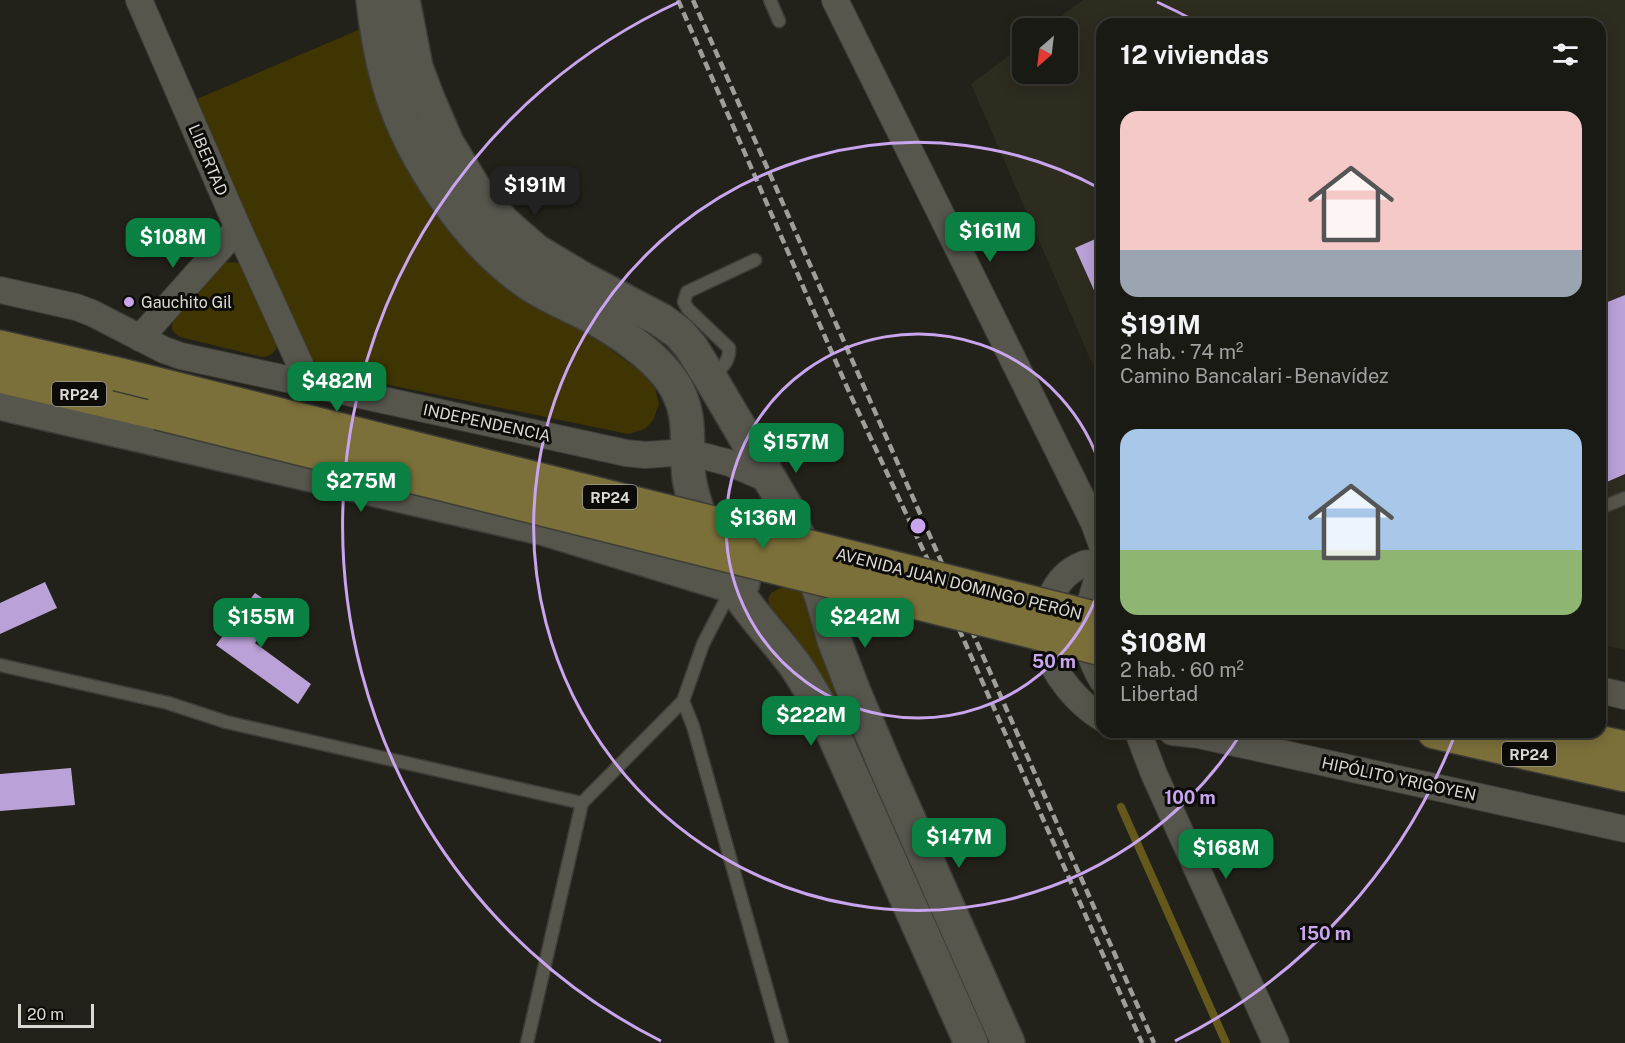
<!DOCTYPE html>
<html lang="es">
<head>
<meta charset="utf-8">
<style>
	:root { --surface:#1a1a14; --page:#23231d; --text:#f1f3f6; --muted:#9fa1a0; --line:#383834; --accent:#0b8043 }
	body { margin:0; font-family:"Public Sans",sans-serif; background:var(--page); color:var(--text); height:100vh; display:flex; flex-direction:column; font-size:22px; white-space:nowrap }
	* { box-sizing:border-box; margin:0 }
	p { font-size:20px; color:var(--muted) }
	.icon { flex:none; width:33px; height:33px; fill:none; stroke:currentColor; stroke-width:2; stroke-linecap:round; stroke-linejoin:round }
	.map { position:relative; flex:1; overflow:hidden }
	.side { position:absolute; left:1096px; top:18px; width:510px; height:720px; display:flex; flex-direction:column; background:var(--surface); border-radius:18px; box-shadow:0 3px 15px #0003,0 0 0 2px var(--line) }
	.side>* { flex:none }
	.needle { width:39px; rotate:208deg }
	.buttons { position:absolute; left:1012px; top:18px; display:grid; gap:12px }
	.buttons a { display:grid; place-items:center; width:66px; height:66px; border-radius:12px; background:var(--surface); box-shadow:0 3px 15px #0003,0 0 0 2px var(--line); font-size:30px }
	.scale { position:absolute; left:18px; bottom:15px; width:76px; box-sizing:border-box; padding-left:6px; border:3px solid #dad9d4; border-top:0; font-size:16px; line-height:21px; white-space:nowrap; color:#dad9d4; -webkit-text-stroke:4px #0c0b08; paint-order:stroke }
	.price { position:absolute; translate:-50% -51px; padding:0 14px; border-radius:12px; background:var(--accent); color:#fff; font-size:20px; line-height:39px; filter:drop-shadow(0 2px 3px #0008) }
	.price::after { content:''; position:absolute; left:50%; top:36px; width:18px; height:14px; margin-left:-9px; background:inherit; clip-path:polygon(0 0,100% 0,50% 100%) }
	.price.on { background:#222; color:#fff }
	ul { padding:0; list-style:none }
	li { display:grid; align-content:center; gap:12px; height:318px; padding:0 24px }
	li span { display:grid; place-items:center; height:186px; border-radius:18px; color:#555 }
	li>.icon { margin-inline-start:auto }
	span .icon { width:108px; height:108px; fill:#fffc; stroke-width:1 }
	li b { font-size:26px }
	h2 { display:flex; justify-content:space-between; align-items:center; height:72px; padding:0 24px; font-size:26px }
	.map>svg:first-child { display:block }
	.built { fill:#2e2c1f }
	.green { fill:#3f3502 }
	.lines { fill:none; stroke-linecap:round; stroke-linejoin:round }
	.stream { stroke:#65581b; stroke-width:8 }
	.building { fill:#baa1d7 }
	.lane-casing { stroke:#3d3c37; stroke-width:15 }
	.street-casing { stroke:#3d3c37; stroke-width:28 }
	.secondary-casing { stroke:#3d3c37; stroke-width:36 }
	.primary-casing { stroke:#3d3c37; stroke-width:36 }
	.lane { stroke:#57564d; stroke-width:12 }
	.street { stroke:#57564d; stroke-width:26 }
	.secondary { stroke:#57564d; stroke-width:33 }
	.primary { stroke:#7c703a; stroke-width:33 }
	.rail { stroke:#9f9e98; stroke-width:4.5; stroke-dasharray:9 4.5; stroke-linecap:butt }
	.primary-bridge-casing { stroke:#3d3c37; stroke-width:36; stroke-linecap:butt }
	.primary-bridge { stroke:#7c703a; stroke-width:33 }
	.ring { fill:none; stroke:#c8a5ee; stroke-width:3 }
	.poi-dot { fill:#c8a5ee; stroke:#0c0b08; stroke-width:2 }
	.labels { text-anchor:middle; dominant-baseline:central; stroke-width:6; stroke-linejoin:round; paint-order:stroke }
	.shield { fill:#0c0b08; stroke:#9c9b97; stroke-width:1.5 }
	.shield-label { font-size:15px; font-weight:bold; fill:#dad9d4 }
	.street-label { font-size:16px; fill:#dad9d4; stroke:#0c0b08 }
	.poi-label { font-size:16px; fill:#dad9d4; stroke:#0c0b08; text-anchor:start }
	.centre { fill:#c8a5ee; stroke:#0c0b08; stroke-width:3 }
	.ring-label { font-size:18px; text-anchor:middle; font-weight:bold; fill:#c8a5ee; stroke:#0c0b08; stroke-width:6; stroke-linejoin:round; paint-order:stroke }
</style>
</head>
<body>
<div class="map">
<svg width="1625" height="1043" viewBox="0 0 1625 1043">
	<rect width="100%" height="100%" fill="#23221a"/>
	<polygon class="built" points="1083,0 1625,0 1625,650 1600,644 1600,24 1102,24 1102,386 971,84 1023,45 1023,74 1068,74 1068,28 1045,28"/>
	<g class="green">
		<path d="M363,28L550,313L603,344L642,373L655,388L659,404L653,420L645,429L628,434L336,374C321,367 312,361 303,347L197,99Z"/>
		<path d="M229,262L239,263L246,270L278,345C274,353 271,356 262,357L180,337C176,334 172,332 172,327C171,312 210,276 221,264Z"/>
		<path d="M796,580H801L996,1043H988C954,968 920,893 887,817C855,743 827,665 770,607L768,599L771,593Z"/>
	</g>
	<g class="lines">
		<polyline class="stream" points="1121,807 1226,1043"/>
	</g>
	<g class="building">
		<polygon points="1102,236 1102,308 1075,248"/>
		<polygon points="1625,295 1625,474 1600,485 1600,305"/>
		<polygon points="45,582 57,608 0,634 0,603"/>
		<polygon points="255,593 278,609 255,643 311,684 298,704 216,645"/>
		<polygon points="71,768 75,805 0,811 0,774"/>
	</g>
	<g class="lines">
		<g class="lane-casing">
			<g id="lane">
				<polyline points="770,0 779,21"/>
				<path d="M712,378C721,368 730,362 729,348L688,309L684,302L687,292L755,260"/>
				<polyline points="1600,508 1625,498"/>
				<polyline points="731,590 703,644 683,701 693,726 782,1043"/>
				<polyline points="0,665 168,703 226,722 582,803"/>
				<polyline points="527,1043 582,803 683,701"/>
			</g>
		</g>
		<g class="street-casing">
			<g id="street">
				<polyline points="139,0 238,228 309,384"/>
				<polyline points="835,0 1094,523 1102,545"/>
				<polyline points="0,290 76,307 92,313 164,350 181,356 626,453 645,455 688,452 730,463 770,480"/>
				<polyline points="140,338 238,228"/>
				<path d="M1102,563C1097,564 1089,562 1084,564C1052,576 1039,615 1046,646C1052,674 1079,704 1102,718"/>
				<path d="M1102,565C1088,607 1077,639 1102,680"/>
				<polyline points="1600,690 1625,696"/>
				<polyline points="1138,732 1154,774 1276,1043"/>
				<polyline points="1172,732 1199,735 1625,829"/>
			</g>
		</g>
		<g class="secondary-casing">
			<g id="secondary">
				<path d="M373,0C376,28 381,57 389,85C410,157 468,243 531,285C554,300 580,309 603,323C628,338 655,357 672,381C694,414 685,442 689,478C692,497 699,516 706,534C714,552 722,570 733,586C751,614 775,638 795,665C806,681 815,698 825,715L971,1043"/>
				<polyline points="403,0 416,67 428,99 447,143 473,186 504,223 536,251 583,279 661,320 679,333 691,347 711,379 785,505 806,555 822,598 834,640 854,692 887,770 1008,1043"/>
				<polyline points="0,403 545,529 732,586 743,583"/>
			</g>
		</g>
		<g class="primary-casing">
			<g id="primary">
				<polyline points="0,347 117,374"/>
				<polyline points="0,376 158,413"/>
				<polyline points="1434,732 1625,775"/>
				<polyline points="1553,732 1625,748"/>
			</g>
		</g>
		<use href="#lane" class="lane"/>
		<use href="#street" class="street"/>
		<use href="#secondary" class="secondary"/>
		<use href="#primary" class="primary"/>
		<g class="rail">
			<polyline points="678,0 850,394 940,586 1142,1043"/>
			<polyline points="693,0 1154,1043"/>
		</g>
		<g class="primary-bridge-casing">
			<g id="primary-bridge">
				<polyline points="117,374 1102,620"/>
				<polyline points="158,413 1102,649"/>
			</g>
		</g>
		<use href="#primary-bridge" class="primary-bridge"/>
	</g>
	<g class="ring">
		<path d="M1102 581A192 192 0 1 1 1102 471"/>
		<path d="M1242 732A384 384 0 1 1 1101 189"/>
		<path d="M1456 732A576 576 0 0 1 1175 1041M661 1041A576 576 0 0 1 679 2M1157 2A576 576 0 0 1 1197 22"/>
	</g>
	<circle class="poi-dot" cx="129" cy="302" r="6"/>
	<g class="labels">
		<g class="shield">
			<rect x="52" y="382" width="54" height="24" rx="4.5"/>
			<rect x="583" y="485" width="54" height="24" rx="4.5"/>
			<rect x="1502" y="742" width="54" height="24" rx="4.5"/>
		</g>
		<g class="shield-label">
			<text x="79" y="394">RP24</text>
			<text x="610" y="497">RP24</text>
			<text x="1529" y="754">RP24</text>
		</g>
		<g class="street-label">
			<text transform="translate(208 160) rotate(67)">LIBERTAD</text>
			<text transform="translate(487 423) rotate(12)">INDEPENDENCIA</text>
			<text transform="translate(959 584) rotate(14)">AVENIDA JUAN DOMINGO PERÓN</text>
			<text transform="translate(1399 779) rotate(12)">HIPÓLITO YRIGOYEN</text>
		</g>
		<g class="poi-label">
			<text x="141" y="302">Gauchito Gil</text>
		</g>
	</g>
	<circle cx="918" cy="526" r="9" class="centre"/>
	<g class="ring-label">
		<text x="1054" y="668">50 m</text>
		<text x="1190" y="804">100 m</text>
		<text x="1325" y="940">150 m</text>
	</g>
</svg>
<div class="buttons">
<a><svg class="needle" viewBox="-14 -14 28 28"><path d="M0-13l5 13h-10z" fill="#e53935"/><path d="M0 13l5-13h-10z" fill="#9fa1a0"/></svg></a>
</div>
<div class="scale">20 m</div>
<b class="price on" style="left:535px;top:217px">$191M</b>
<b class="price" style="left:990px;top:263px">$161M</b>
<b class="price" style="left:173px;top:269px">$108M</b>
<b class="price" style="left:337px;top:413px">$482M</b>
<b class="price" style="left:796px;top:474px">$157M</b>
<b class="price" style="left:361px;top:513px">$275M</b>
<b class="price" style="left:763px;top:550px">$136M</b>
<b class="price" style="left:261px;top:649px">$155M</b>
<b class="price" style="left:865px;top:649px">$242M</b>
<b class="price" style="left:811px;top:747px">$222M</b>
<b class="price" style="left:959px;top:869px">$147M</b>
<b class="price" style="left:1226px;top:880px">$168M</b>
<section class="side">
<h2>12 viviendas<svg class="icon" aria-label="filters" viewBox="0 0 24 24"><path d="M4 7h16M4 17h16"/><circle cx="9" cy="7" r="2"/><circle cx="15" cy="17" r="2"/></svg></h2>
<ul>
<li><span style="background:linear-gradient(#f6c9c9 75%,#9aa5b1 0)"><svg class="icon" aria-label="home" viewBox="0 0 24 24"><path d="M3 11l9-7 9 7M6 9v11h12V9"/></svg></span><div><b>$191M</b><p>2 hab. · 74 m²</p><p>Camino Bancalari - Benavídez</p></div></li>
<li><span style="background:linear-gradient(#a9c7e8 65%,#8fb573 0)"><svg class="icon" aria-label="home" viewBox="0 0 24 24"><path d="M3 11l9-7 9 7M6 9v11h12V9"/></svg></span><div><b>$108M</b><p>2 hab. · 60 m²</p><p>Libertad</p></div></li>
</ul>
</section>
</div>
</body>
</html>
